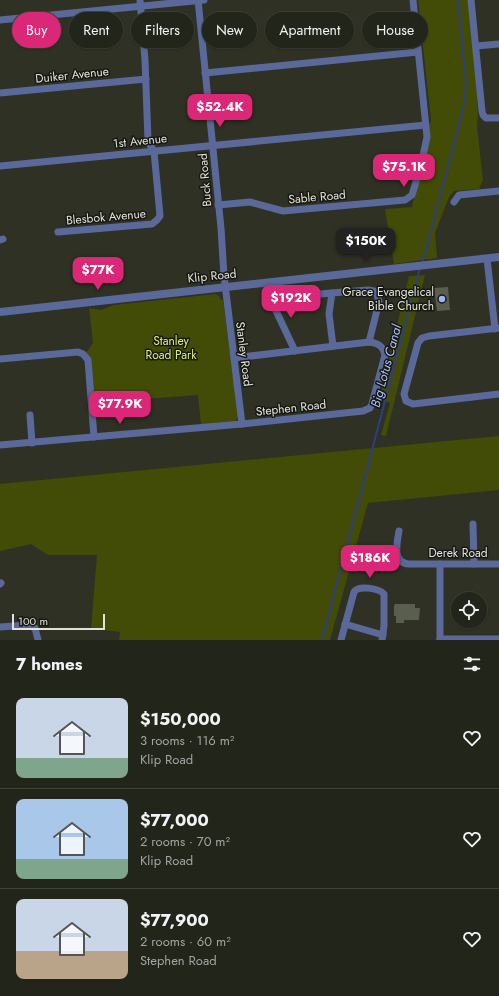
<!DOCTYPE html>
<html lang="en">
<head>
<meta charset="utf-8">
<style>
	:root { --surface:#22251a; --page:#2e3127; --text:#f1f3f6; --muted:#a2a5a2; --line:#3f4239; --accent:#db2777 }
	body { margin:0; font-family:Jost,sans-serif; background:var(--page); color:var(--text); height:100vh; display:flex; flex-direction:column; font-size:15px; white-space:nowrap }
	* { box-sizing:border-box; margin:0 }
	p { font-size:13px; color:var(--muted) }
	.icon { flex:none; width:22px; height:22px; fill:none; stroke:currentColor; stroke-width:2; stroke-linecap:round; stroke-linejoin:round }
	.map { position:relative; height:640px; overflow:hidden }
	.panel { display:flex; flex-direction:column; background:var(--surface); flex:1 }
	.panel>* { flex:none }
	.hud { position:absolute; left:12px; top:12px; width:475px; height:36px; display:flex; gap:8px }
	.tools { position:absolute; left:451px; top:592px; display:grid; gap:8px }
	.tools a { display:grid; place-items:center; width:36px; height:36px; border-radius:50%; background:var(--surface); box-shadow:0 1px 3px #0004,0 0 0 1px var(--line); font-size:20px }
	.scale { position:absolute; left:12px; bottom:10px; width:93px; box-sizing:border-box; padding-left:4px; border:2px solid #e1e3db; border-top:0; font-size:11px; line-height:14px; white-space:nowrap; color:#e1e3db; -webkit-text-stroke:3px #171812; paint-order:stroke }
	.price { position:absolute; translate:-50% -34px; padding:0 9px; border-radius:8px; background:var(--accent); color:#fff; font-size:13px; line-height:26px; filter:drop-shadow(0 1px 2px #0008) }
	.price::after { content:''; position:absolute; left:50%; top:24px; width:12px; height:9px; margin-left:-6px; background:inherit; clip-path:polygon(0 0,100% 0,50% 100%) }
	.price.selected { background:#222; color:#fff }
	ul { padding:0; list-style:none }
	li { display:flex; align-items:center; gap:12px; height:100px; padding:0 16px }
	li+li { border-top:1px solid var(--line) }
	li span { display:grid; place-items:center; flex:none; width:112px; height:80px; border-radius:8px; color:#555 }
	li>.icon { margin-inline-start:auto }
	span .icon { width:48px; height:48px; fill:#fffc; stroke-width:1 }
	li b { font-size:17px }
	h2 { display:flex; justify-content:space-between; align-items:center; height:48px; padding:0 16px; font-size:17px }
	.pill { padding:0 14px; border-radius:18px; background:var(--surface); box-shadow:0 1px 3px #0004,0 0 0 1px var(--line); font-size:14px; line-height:36px }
	.pill.selected { background:var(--accent); color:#fff }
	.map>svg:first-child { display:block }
	.green { fill:#424c06 }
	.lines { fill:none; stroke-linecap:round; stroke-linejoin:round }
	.stream { stroke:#2e3e82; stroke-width:2 }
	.building { fill:#5a5e4f }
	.minor { stroke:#5a6999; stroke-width:7 }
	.tertiary { stroke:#5a6999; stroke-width:8 }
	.poi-dot { fill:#9db4fd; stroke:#171812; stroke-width:1.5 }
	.labels { text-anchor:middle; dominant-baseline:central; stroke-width:3; stroke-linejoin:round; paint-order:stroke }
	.street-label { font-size:12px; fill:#e1e3db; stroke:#171812 }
	.poi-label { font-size:12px; fill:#e1e3db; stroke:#171812; text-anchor:end }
	.park-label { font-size:12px; fill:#dbf07a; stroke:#171812 }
	.water-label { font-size:13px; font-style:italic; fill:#aec2fe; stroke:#171812 }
</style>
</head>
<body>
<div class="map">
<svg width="499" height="640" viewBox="0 0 499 640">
	<rect width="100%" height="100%" fill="#2e3123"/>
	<g class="green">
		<polygon points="418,0 472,0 478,113 477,127 483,180 479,189 454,191 449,197 435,233 437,258 394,264 385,209 412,207 431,120"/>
		<polygon points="425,275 386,436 381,435 390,403 379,399 409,276"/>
		<path d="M215,294L219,296L221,300H223L238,414C238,418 237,420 233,422L201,425L198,395L93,403L86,353L93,343L89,308L101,310L114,305Z"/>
		<polygon points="499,436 499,490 368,503 330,640 119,640 120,632 91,628 97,555 48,555 31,544 0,551 0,484"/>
	</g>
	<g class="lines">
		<g class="stream">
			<polyline points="422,264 464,105 466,84 458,0"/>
			<polyline points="322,640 420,268"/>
		</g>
	</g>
	<g class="building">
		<polygon points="448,287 450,310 437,311 434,288"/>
		<polygon points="395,604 415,604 415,608 420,608 419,620 404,620 404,623 396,623 396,616 394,616 394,606"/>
	</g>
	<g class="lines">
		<g class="minor">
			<polyline points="198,0 221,228 224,276 242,424"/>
			<polyline points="471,0 482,111 483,115 486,118 499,118"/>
			<polyline points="0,20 204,0"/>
			<polyline points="476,46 499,44"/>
			<polyline points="205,73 418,52"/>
			<polyline points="0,93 146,79"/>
			<polyline points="0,166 426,125"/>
			<polyline points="454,202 459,195 499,191"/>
			<polyline points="218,205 250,202 283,211 405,200 412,195 421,165 427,137 413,0"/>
			<polyline points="58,232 152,224 157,220 160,216 154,151 150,145 148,140 145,60 140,0"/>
			<polyline points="0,240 3,239"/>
			<polyline points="487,259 495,329"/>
			<polyline points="269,296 295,351"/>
			<polyline points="299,296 332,293"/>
			<polyline points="499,328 429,336 422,338 418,343 404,394 406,401 413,404 499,394"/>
			<polyline points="333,346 329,314 332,293 368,290 374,291 377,294 379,302 369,342"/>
			<polyline points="0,359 78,352 83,354 88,360 94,437"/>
			<polyline points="30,415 32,443"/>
			<path d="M0,445L242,424L363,411L370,408L372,404L385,355C383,346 378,343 369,342L234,358"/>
			<polyline points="473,524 474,564"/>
			<path d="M399,531C397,543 392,563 409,564H499"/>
			<polyline points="0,584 1,583"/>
			<polyline points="345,624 383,635"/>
			<polyline points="0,627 29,625 35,628 38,640"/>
			<polyline points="440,639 499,639"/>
			<path d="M341,640L354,592C358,585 379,588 384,594V626L382,640"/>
			<polyline points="440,640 440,564"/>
		</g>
		<polyline class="tertiary" points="0,312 499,257"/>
	</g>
	<circle class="poi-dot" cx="442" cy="299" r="4"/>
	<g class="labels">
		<g class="street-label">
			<text transform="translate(72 75) rotate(-6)">Duiker Avenue</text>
			<text transform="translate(140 141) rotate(-6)">1st Avenue</text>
			<text transform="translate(205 180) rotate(-95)">Buck Road</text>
			<text transform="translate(317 197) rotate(-5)">Sable Road</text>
			<text transform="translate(106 217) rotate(-5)">Blesbok Avenue</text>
			<text transform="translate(212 276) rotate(-6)">Klip Road</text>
			<text transform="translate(244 354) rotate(83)">Stanley Road</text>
			<text transform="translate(291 408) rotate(-6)">Stephen Road</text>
			<text x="458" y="553">Derek Road</text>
		</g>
		<g class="poi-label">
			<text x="434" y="292">Grace Evangelical<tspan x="434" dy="14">Bible Church</tspan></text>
		</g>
		<g class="park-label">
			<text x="171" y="341">Stanley<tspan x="171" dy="14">Road Park</tspan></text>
		</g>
		<g class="water-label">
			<text transform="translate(386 366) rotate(-75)">Big Lotus Canal</text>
		</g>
	</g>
</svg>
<div class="tools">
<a><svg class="icon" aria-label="locate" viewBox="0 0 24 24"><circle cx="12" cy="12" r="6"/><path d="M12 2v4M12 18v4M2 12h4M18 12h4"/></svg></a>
</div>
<div class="scale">100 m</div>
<b class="price" style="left:220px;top:128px">$52.4K</b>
<b class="price" style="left:404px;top:188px">$75.1K</b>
<b class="price selected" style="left:366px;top:262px">$150K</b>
<b class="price" style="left:98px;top:291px">$77K</b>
<b class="price" style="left:291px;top:319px">$192K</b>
<b class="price" style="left:120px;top:425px">$77.9K</b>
<b class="price" style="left:370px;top:579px">$186K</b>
<div class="hud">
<a class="pill selected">Buy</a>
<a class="pill">Rent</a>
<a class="pill">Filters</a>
<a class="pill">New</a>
<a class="pill">Apartment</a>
<a class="pill">House</a>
</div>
</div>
<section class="panel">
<h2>7 homes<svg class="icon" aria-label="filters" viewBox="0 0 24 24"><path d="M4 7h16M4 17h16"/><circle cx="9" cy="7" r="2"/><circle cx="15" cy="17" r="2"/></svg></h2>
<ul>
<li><span style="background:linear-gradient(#c9d6e8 75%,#7fa58c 0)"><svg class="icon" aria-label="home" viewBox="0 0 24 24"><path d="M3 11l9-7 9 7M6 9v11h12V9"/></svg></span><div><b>$150,000</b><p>3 rooms · 116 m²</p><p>Klip Road</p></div><svg class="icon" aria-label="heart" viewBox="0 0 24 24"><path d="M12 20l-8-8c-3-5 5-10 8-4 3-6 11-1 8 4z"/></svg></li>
<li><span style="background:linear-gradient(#a9c7e8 75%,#7fa58c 0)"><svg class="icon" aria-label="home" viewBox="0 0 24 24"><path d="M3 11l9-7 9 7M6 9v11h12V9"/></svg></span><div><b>$77,000</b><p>2 rooms · 70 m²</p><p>Klip Road</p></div><svg class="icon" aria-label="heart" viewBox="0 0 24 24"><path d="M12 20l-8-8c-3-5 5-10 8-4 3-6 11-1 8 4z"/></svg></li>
<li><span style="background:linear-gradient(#c9d6e8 65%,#b9a48a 0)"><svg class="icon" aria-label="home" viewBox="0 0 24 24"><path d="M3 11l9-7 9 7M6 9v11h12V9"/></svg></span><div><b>$77,900</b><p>2 rooms · 60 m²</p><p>Stephen Road</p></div><svg class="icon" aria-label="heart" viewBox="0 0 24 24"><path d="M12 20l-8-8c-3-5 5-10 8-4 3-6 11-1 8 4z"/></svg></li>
</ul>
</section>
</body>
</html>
